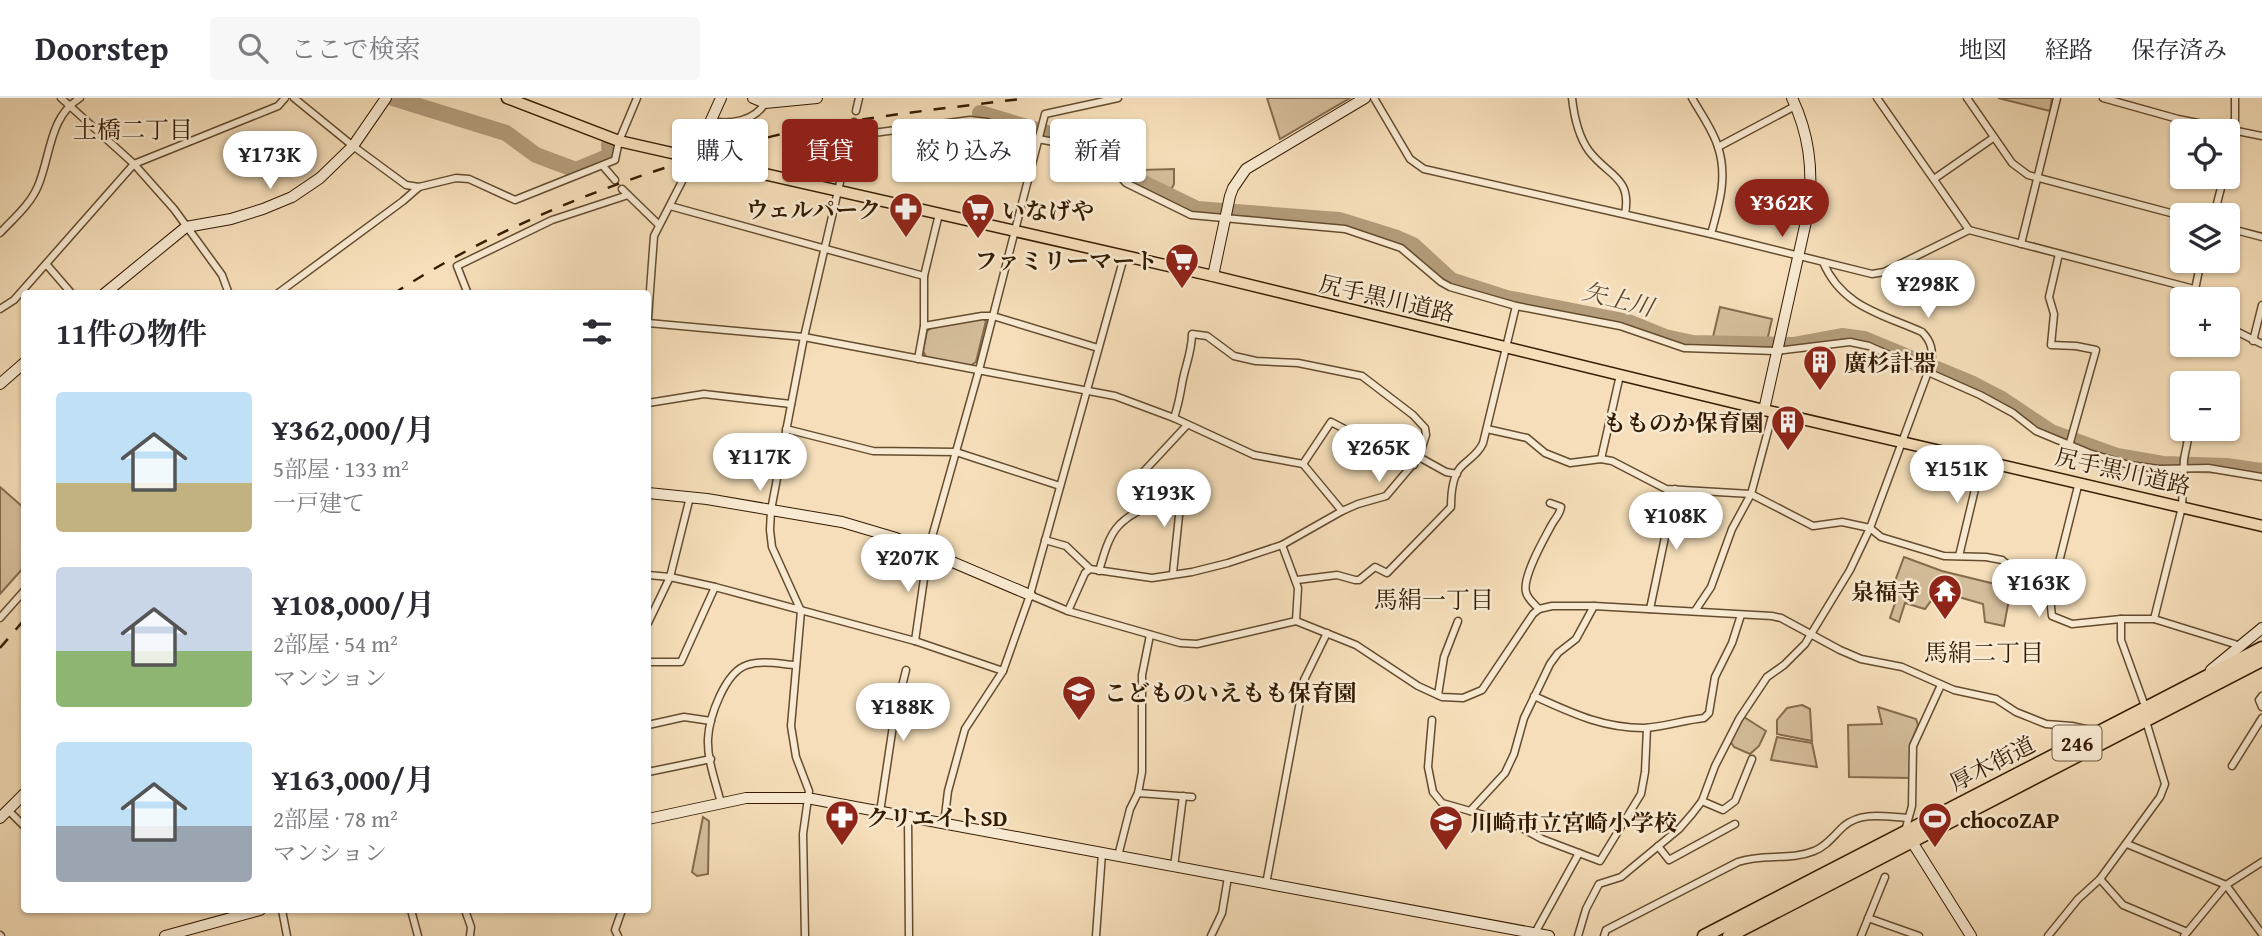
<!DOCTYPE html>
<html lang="ja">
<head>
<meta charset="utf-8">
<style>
	:root { --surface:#fff; --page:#f7f7f7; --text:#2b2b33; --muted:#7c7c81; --line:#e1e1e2; --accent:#8f2418 }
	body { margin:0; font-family:"Gentium Book Plus","Noto Serif JP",serif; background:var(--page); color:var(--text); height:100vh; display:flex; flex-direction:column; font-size:26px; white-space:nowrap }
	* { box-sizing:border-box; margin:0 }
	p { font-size:23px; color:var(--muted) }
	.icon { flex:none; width:38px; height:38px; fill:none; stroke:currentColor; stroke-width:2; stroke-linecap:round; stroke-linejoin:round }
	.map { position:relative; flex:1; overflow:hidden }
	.drawer { position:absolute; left:21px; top:192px; width:630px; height:623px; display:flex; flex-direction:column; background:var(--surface); border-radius:7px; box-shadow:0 2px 5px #0004 }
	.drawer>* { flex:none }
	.top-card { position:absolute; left:672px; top:21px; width:665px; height:63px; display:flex; gap:14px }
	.fabs { position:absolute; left:2170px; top:21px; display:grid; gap:14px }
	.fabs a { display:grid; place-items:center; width:70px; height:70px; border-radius:7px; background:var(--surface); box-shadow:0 2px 5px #0004; font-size:35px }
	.price { position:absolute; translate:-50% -60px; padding:0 16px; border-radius:24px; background:#fff; color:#222; font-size:23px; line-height:46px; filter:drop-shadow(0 2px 4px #0008) }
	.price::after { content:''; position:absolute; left:50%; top:42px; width:21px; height:16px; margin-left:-10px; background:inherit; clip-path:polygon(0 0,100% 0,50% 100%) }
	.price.active { background:var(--accent); color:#fff }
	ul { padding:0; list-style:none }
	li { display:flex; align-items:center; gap:21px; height:175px; padding:0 35px }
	li span { display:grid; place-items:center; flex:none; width:196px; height:140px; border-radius:7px; color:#555 }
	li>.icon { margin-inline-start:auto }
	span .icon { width:84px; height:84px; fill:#fffc; stroke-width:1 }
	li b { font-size:30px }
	h2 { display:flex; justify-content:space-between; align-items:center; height:84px; padding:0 35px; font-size:30px }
	.pill { padding:0 24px; border-radius:7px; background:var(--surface); box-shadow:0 2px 5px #0004; font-size:24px; line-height:63px }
	.pill.active { background:var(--accent); color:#fff }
	header { display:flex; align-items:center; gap:42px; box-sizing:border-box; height:98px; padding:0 35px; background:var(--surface); border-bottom:2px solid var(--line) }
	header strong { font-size:33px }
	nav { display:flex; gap:38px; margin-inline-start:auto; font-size:24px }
	.search { width:490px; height:63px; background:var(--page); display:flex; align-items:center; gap:18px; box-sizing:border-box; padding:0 24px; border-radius:7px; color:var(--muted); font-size:26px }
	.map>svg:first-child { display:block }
	.green { fill:#d4bd9a; stroke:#846c4d; stroke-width:2 }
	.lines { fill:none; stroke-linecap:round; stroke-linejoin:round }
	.river { stroke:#b39c7a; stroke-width:16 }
	.street-casing { stroke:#644c2e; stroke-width:9 }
	.secondary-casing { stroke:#341b00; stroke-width:12 }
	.primary-casing { stroke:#341b00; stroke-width:13 }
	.highway-casing { stroke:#341b00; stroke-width:15 }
	.street { stroke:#f8ead2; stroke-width:6 }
	.secondary { stroke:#f8ead2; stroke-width:10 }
	.primary { stroke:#f5deb9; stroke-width:10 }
	.highway { stroke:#f5deb9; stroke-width:12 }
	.rail { stroke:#341b00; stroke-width:2.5; stroke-dasharray:12 12; stroke-linecap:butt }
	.labels { text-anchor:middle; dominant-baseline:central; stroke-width:5; stroke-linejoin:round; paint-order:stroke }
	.shield { fill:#f8ead2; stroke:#6f593f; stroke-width:2 }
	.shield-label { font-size:21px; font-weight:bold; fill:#341b00 }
	.poi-label { font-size:23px; font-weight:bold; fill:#341b00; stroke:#f8ead2; text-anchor:start }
	.street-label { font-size:23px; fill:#341b00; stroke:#f8ead2 }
	.neighbourhood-label { font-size:24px; fill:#341b00; stroke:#f8ead2 }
	.water-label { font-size:24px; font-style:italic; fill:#60482b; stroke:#f8ead2 }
</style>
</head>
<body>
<header>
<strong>Doorstep</strong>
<div class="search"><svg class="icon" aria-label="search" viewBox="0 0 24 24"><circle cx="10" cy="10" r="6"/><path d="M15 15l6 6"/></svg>ここで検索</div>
<nav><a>地図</a><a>経路</a><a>保存済み</a></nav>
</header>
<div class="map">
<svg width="2262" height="838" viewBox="0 0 2262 838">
	<rect width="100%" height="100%" fill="#f5deb9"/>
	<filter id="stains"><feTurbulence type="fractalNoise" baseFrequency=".00286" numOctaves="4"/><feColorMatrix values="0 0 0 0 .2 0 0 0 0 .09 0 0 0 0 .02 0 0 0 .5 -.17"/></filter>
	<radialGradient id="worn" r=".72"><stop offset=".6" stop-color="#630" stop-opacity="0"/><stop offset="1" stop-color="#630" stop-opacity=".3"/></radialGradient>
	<g class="green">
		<polygon points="1267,0 1350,0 1280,41"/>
		<polygon points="1998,0 2052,0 2050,13"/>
		<polygon points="1139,69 1141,72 1174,71 1174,86 1170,94 1136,79 1129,70"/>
		<polygon points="1720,209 1772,221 1767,243 1712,243"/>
		<polygon points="982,220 986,223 976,264 970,268 926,259 923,253 927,233 933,229"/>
		<polygon points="0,389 24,410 24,469 0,496"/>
		<polygon points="1904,459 1942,473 1999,487 2010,496 2004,528 1985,524 1983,506 1938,493 1925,511 1905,505 1899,524 1890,520 1895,505 1888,502"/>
		<polygon points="1802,607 1810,611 1812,643 1777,636 1777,622 1787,610"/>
		<polygon points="1878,609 1916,621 1918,627 1910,647 1911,680 1849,679 1848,627 1882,626"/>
		<polygon points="1744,619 1766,633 1759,648 1750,656 1734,649 1730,643"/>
		<polygon points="1777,639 1812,645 1817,669 1771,662"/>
		<polygon points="703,719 709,723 708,776 697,778 692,774"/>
	</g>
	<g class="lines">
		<g class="river">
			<polyline points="393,0 506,35 536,57 576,72 610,58 609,46"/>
			<polyline points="980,15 1047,35 1089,42 1101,47 1135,81 1197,111 1339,122 1397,140 1413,147 1451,182 1507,200 1628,224 1665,239 1693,245 1793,247 1842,238 1864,241 1973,286 2000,300 2051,334 2117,358 2163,366 2227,368 2262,373"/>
		</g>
		<g class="street-casing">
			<g id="street">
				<polyline points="61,0 134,66 174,111 222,177 229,196"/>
				<polyline points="294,0 353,48 406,87 419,89 456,80 469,81 515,102 615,62 619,43 637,0"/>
				<polyline points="1374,0 1410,61 1424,71 1711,136 1872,176 1884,174 1969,132"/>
				<path d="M1572,0C1574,18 1578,38 1589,53C1608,78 1632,79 1625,116"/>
				<path d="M1692,0C1701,16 1713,32 1718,49C1728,79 1719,107 1711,136"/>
				<polyline points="1877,0 1969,132 2194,191"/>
				<polyline points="1967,0 2012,65 2028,77 2182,118"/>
				<polyline points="2103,0 2178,21 2262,38"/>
				<polyline points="856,13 859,0"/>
				<path d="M710,23C730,27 755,23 765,5"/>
				<polyline points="851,38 970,22 987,24 1038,41 1092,51 1098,55 1126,85 1191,117 1345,131 1401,150 1441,184 1450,189 1516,208 1620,228 1684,250 1776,253 1850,244 1869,248 1980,297 2013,315 2036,333 2089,355 2129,367 2159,371 2208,370 2262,379"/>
				<polyline points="1718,49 1795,8"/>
				<polyline points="2229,59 2235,34 2235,0"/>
				<polyline points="603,68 615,82"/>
				<polyline points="1934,81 1993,40"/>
				<polyline points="622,91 658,126"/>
				<polyline points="670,108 924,178"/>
				<polyline points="2214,117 2221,90"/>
				<polyline points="2228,130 2262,139"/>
				<path d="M0,135C14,120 30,107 38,88C51,57 49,19 80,0"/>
				<polyline points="2021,146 2057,0"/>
				<polyline points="2059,156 2049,199 2054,216 2051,247 2076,248 2096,252 2069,348"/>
				<polyline points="47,167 72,196"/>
				<polyline points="277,196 403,103 419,89"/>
				<polyline points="468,196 457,168 552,122 628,97"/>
				<polyline points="2193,201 2201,163"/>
				<polyline points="0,211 14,202 134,66 278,8 285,0"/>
				<polyline points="648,220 654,138 694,60"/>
				<polyline points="648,225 804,239 1115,298 1174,320 1254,357 1303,366 1342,413"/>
				<polyline points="924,228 982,218 993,218 1098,250"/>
				<polyline points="2228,229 2262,246"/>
				<polyline points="2253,243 2262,207"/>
				<polyline points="918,261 924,228 924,178 939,116"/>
				<polyline points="2210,285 2212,278"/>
				<polyline points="648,305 704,296 791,306"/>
				<polyline points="786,331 873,353 956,354 1060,388"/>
				<polyline points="1487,331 1527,340 1545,355 1570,365 1601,361 1612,363 1666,391 1751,396 1813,428 1842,424 1870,430 1881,439 1944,458 1986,459 2002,462 2038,493 2050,500 2052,518 2072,526 2121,521 2154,521 2241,548"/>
				<polyline points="1419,359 1446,374 1457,376"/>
				<polyline points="1601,361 1620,277"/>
				<polyline points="1303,366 1331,324 1414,367"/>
				<polyline points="1133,385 1187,327"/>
				<path d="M1045,442L1066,448L1090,471L1152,480L1192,474L1228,465L1282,447L1342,413L1358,406L1386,398L1419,359L1426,337L1425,330L1413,317L1362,278L1298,265L1256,263L1234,258L1207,238L1192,236C1192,254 1185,268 1182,286C1180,298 1178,308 1174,320"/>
				<polyline points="1282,447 1298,490 1296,523"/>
				<polyline points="1959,458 1982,362"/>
				<path d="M1099,473C1110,434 1115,422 1153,406"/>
				<polyline points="1173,475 1182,389"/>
				<polyline points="648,477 670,479 715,489 915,543 1003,573"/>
				<path d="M1297,482L1337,477L1355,482H1359L1375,469L1387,475L1451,409C1451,396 1452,380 1460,370C1468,361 1478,357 1483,345L1516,208"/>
				<polyline points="1030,497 1068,513 1180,545 1197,546 1296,523 1356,547 1418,588 1442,599 1463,600 1482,592 1533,516 1539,511 1552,508 1594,508 1772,518 1781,520 1840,552 1861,561 1902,569 1954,592 1996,601 2016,614 2046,626 2072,628 2098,634"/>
				<polyline points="2050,500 2079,384"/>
				<path d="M1539,511C1534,506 1527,500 1526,494C1522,479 1544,441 1551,428C1555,420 1560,417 1561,409L1550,405"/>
				<polyline points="1650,511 1675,391"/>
				<polyline points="1068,513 1085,475 1090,471"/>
				<polyline points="1695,513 1711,489 1732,431 1751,396 1773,314"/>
				<polyline points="0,520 24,493"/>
				<polyline points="2121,521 2121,542 2146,611"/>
				<polyline points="2154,521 2182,409 2184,361 2190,331"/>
				<polyline points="648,525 670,479 690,399"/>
				<polyline points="915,543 928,453 979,272 1045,16 1118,0"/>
				<polyline points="648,564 681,564 715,489"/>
				<polyline points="1438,597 1444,559 1458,523"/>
				<path d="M1534,598C1572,615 1602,630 1644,630C1664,629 1684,622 1704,620L1709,615L1715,579L1732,545L1741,517"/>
				<polyline points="2262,598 2259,602 2262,609"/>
				<polyline points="1432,622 1428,669 1433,694 1442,705 1512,725 1542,741 1600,763 1641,696 1645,674 1647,630"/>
				<polyline points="648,627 684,619 711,623"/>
				<polyline points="2232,668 2262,620"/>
				<polyline points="648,674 711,661"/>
				<polyline points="1138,695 1192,699"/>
				<polyline points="1702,703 1723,712 1735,703 1752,661"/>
				<path d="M721,705C716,685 707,662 708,641C709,619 725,574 747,567C762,562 780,566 796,567"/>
				<polyline points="8,712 24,728"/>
				<polyline points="1470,713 1505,675 1514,656 1524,620 1550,566 1558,555 1576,541 1594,508"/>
				<polyline points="880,714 894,621 906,572"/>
				<polyline points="908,720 909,838"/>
				<polyline points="944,726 948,693 965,631 1003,573 1030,497 1124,159"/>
				<polyline points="1905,733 1912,708 1913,648 1941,587"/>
				<polyline points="2127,746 2226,787 2262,836"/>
				<polyline points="1658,748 1669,762 1735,726"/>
				<polyline points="1118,758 1130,711 1138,695 1142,674 1142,577 1150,537"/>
				<polyline points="1174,769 1183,698"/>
				<polyline points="2100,781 2123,807 2187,834"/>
				<polyline points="1266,786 1304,582 1327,535"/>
				<polyline points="282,812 287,838"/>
				<polyline points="411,812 418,838"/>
				<polyline points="465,812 471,829 470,838"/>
				<polyline points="1868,820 1919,838"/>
				<polyline points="1535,835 1579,755"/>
				<polyline points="0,837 1,838"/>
				<polyline points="618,838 615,832 622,812"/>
				<polyline points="805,838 803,736 809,693 796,659 791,628 801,513 772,449 770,432 771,412 804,239 854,24"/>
				<polyline points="1096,838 1102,755"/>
				<polyline points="1211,838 1222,815 1228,779"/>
				<path d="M1578,838L1586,811L1599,786L1621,779L1633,769L1679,731L1692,716L1702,703L1715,668L1739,621L1767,579L1784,567L1805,546L1850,472L1870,430L1931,266C1933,253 1932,244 1922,234C1882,216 1842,209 1823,164"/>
				<path d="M1604,838L1606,832L1738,764C1763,755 1790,763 1814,753C1827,748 1834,737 1844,728C1862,713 1886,719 1908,720"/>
				<polyline points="1861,838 1885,779"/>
				<polyline points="2048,838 2078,801 2100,781 2160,699 2165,686 2146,623"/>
				<polyline points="2184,838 2226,787 2262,764"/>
			</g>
		</g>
		<g class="secondary-casing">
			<g id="secondary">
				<polyline points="753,0 765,5 817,0"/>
				<polyline points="694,60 721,0"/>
				<polyline points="1213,178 1230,98 1233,90 1246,71 1365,0"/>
				<polyline points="104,196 186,129 231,121 263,111 292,99 320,80 353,48 386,0"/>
				<polyline points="0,286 24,265"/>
				<path d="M1764,312L1809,110C1813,70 1809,36 1792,0"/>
				<polyline points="648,395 707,401 842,424 896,440 1030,497"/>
				<polyline points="2211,572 2262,530"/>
				<polyline points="0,720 24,696"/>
				<polyline points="648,721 746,700 807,700 1549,838"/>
				<polyline points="1909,739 1971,838"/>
				<polyline points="165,838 260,812"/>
			</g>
		</g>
		<g class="primary-casing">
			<polyline id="primary" points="507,0 619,43 1213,178 1764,312 2262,428"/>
		</g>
		<g class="highway-casing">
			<g id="highway">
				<polyline points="1704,838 2262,550"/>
				<polyline points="1729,838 2262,562"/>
			</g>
		</g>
		<use href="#street" class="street"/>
		<use href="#secondary" class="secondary"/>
		<use href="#primary" class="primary"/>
		<use href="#highway" class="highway"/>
		<g class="rail">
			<path d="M393,196C486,136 588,93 693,61C726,51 758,41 791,34C869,18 949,10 1028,0"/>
			<polyline points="0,550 24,522"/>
		</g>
	</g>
	<defs>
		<g id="pharmacy-pin" transform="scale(1.75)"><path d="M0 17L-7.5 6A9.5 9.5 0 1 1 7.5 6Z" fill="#8f2418" stroke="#f8ead2"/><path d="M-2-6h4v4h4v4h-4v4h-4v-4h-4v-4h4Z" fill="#fff"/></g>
		<g id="supermarket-pin" transform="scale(1.75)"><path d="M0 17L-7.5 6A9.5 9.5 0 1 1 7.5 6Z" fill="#8f2418" stroke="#f8ead2"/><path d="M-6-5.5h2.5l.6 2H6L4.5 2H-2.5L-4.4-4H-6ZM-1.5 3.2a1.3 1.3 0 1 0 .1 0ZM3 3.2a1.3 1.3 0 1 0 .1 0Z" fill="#fff"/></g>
		<g id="building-pin" transform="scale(1.75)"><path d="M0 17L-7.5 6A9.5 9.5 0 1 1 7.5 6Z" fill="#8f2418" stroke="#f8ead2"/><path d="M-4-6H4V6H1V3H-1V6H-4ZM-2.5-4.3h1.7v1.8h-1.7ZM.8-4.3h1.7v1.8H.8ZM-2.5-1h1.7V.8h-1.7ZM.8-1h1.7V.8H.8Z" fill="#fff"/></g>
		<g id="temple-pin" transform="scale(1.75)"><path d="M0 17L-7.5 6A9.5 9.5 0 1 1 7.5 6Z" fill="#8f2418" stroke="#f8ead2"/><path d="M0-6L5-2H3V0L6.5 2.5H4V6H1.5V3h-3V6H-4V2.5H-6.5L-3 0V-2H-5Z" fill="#fff"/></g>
		<g id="school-pin" transform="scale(1.75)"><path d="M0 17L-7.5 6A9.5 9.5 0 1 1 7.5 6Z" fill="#8f2418" stroke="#f8ead2"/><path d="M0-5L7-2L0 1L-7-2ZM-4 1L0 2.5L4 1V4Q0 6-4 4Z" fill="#fff"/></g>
		<g id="stadium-pin" transform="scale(1.75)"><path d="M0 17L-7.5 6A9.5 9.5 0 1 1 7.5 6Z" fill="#8f2418" stroke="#f8ead2"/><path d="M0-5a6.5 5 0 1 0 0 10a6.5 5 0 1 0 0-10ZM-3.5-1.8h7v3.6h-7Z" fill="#fff"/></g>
	</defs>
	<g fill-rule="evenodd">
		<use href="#pharmacy-pin" x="906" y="111"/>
		<use href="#supermarket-pin" x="978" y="112"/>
		<use href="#supermarket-pin" x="1182" y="162"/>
		<use href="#building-pin" x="1820" y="264"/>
		<use href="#building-pin" x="1788" y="324"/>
		<use href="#temple-pin" x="1945" y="493"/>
		<use href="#school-pin" x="1079" y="594"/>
		<use href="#pharmacy-pin" x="842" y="719"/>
		<use href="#stadium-pin" x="1935" y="721"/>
		<use href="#school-pin" x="1446" y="724"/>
	</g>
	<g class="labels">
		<rect class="shield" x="2052.5" y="627.5" width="49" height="35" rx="5"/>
		<g class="shield-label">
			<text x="2077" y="645">246</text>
		</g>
		<g class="poi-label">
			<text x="881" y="111" text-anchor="end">ウェルパーク</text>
			<text x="1002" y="112">いなげや</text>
			<text x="1158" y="162" text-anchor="end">ファミリーマート</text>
			<text x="1844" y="264">廣杉計器</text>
			<text x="1764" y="324" text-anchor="end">もものか保育園</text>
			<text x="1920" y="493" text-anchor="end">泉福寺</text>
			<text x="1104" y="594">こどものいえもも保育園</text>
			<text x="866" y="719">クリエイトSD</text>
			<text x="1960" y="721">chocoZAP</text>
			<text x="1470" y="724">川崎市立宮崎小学校</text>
		</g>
		<g class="street-label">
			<text transform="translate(1387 200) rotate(13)">尻手黒川道路</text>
			<text transform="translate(2123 373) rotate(13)">尻手黒川道路</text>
			<text transform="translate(1992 665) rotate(-27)">厚木街道</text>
		</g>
		<g class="neighbourhood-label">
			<text x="133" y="31">土橋二丁目</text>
			<text x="1434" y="501">馬絹一丁目</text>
			<text x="1984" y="554">馬絹二丁目</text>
		</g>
		<g class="water-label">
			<text transform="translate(1618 201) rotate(14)">矢上川</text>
		</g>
	</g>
	<rect width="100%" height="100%" filter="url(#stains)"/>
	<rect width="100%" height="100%" fill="url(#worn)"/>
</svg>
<div class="fabs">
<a><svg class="icon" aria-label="locate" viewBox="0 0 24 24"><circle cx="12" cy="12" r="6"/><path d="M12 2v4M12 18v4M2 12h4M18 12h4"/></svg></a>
<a><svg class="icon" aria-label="layers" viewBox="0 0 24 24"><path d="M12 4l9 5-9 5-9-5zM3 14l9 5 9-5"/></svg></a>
<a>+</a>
<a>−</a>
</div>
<b class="price" style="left:270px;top:93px">¥173K</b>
<b class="price active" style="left:1782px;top:141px">¥362K</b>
<b class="price" style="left:1928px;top:222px">¥298K</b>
<b class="price" style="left:1379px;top:386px">¥265K</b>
<b class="price" style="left:760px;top:395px">¥117K</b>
<b class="price" style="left:1957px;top:407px">¥151K</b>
<b class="price" style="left:1164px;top:431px">¥193K</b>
<b class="price" style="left:1676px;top:454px">¥108K</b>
<b class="price" style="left:908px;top:496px">¥207K</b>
<b class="price" style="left:2039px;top:521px">¥163K</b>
<b class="price" style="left:903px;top:645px">¥188K</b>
<div class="top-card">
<a class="pill">購入</a>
<a class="pill active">賃貸</a>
<a class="pill">絞り込み</a>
<a class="pill">新着</a>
</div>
<section class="drawer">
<h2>11件の物件<svg class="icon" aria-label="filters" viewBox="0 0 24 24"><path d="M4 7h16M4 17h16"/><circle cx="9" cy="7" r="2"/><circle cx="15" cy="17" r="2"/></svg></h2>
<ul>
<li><span style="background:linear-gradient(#bfe0f5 65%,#c2b280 0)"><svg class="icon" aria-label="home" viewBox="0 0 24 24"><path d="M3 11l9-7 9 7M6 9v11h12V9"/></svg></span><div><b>¥362,000/月</b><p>5部屋 · 133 m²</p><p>一戸建て</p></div></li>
<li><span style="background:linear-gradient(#c9d6e8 60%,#8fb573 0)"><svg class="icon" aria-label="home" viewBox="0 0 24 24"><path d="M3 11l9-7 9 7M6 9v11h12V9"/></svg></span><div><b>¥108,000/月</b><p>2部屋 · 54 m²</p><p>マンション</p></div></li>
<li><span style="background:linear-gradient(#bfe0f5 60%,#9aa5b1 0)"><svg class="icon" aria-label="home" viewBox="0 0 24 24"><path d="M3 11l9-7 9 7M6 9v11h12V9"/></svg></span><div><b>¥163,000/月</b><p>2部屋 · 78 m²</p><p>マンション</p></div></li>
</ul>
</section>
</div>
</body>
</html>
